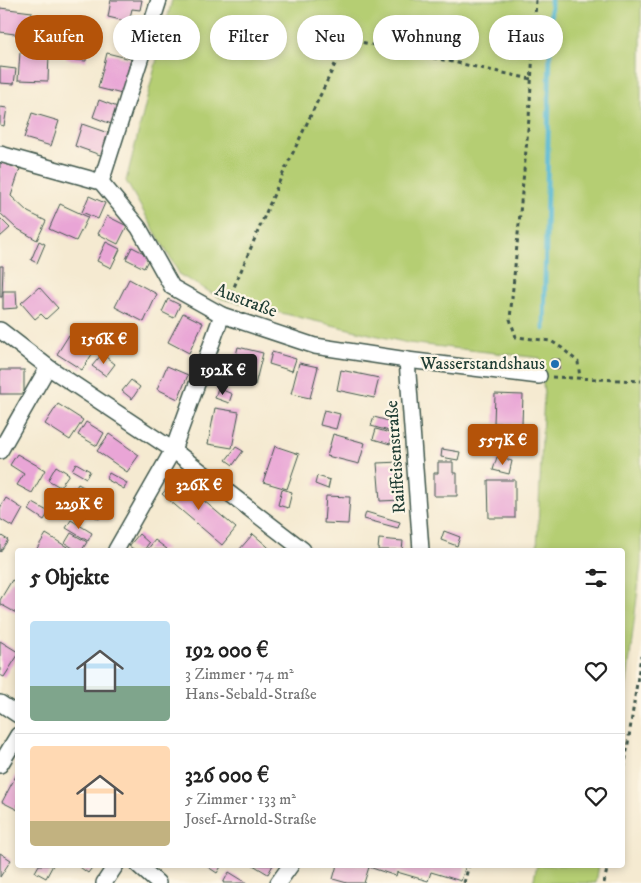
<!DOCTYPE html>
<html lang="de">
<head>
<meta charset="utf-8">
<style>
	:root { --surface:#fff; --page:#f2f2f2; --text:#222; --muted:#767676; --line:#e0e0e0; --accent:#b45309 }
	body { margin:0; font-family:"IM FELL DW Pica",serif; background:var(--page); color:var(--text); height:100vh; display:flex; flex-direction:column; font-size:19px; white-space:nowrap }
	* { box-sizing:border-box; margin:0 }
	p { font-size:16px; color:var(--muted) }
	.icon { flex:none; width:28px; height:28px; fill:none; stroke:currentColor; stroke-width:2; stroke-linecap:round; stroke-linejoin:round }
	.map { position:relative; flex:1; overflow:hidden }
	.sheet { position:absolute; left:15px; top:548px; width:610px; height:320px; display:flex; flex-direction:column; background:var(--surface); border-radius:5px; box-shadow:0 2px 8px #0003 }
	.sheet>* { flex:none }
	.hud { position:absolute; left:15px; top:15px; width:611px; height:45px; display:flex; gap:10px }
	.price { position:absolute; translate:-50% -42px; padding:0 11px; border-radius:5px; background:var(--accent); color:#fff; font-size:16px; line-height:32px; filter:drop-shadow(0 1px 2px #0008) }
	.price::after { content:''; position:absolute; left:50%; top:30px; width:15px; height:11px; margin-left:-8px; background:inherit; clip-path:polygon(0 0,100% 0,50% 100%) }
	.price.current { background:#222; color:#fff }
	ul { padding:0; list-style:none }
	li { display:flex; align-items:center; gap:15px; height:125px; padding:0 15px }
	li+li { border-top:1px solid var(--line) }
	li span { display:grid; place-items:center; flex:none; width:140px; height:100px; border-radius:5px; color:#555 }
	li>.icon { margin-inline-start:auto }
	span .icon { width:60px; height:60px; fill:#fffc; stroke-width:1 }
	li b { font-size:21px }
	h2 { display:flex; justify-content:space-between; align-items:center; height:60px; padding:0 15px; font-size:21px }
	.tag { padding:0 18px; border-radius:22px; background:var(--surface); box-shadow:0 2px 8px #0003; font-size:18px; line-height:45px }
	.tag.current { background:var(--accent); color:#fff }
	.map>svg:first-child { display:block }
	.green { fill:#b5ce73; stroke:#6a8654 }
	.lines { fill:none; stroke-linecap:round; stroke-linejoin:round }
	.stream { stroke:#53b7d2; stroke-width:5 }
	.building { fill:#e9a5d6 }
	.street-casing { stroke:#3f574c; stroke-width:18 }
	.path { stroke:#3f574c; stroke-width:3; stroke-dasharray:4 4; stroke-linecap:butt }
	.street { stroke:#fff; stroke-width:15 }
	.poi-dot { fill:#1f6fb2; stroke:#fcf5e5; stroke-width:2 }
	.labels { text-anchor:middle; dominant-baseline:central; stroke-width:4.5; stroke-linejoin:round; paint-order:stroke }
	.street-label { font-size:18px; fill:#1f3d34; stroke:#fcf5e5 }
	.poi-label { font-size:18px; fill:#1f3d34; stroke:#fcf5e5; text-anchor:end }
</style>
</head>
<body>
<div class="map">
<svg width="641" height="883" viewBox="0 0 641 883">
	<rect width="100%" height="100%" fill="#fcf5e5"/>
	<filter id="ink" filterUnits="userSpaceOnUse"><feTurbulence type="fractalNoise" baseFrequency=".02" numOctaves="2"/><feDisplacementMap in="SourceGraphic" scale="10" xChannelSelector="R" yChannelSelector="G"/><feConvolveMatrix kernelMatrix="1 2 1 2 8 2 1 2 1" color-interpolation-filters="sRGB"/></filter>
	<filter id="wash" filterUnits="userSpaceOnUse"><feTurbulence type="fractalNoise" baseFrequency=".0096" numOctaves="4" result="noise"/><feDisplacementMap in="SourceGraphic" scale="20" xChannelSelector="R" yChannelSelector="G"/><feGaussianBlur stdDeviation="1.12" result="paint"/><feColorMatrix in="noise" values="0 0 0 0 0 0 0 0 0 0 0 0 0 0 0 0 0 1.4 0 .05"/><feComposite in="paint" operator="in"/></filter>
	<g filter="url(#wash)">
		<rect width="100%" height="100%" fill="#f5ead1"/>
		<g class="green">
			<polygon points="172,0 641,0 641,563 623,715 622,550 537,550 544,393 540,358 408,343 222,299 180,275 126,181"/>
			<polygon points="537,865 599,865 596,883 533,883"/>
		</g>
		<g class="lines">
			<polyline class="stream" points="544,329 551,0"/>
		</g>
		<g id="blocks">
			<g class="building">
				<polygon points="111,0 142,0 140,10 132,9 129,22 108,17"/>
				<polygon points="0,8 32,12 29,36 0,32"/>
				<polygon points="127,23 142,26 140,34 125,30"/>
				<polygon points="68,46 87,48 86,61 66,59"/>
				<polygon points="20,52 49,53 48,81 18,80"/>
				<polygon points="107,53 131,59 122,94 98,88"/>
				<polygon points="0,67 16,69 14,84 0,83"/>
				<polygon points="99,100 120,108 114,125 93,117"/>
				<polygon points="0,107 7,108 4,126 0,125"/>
				<polygon points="32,113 59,121 51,146 24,138"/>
				<polygon points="82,124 111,134 103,156 75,146"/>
				<polygon points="0,162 20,169 11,196 28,212 46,221 37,240 16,228 0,213"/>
				<polygon points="89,196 105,203 98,219 82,212"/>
				<polygon points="60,204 88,217 76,241 49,229"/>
				<polygon points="107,216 127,226 118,244 98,234"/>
				<polygon points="0,218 10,228 0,237"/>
				<polygon points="39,241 45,244 37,263 31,260"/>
				<polygon points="106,242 120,249 111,268 97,261"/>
				<polygon points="132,247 150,256 144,268 126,259"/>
				<polygon points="0,266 3,266 2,297 0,297"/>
				<polygon points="129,279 157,294 144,322 115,307"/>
				<polygon points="39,287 58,308 46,319 41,314 35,319 21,303"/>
				<polygon points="3,291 16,291 17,308 3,309"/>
				<polygon points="168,299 180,305 174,318 162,312"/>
				<polygon points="183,313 203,323 189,353 168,342"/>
				<polygon points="69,335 94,351 82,370 57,354"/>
				<polygon points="238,347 263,353 255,385 230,379"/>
				<polygon points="272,352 296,359 292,371 269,364"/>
				<polygon points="102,354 115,364 106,376 92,366"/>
				<polygon points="551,359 560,359 559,369 551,368"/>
				<polygon points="299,363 318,367 310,398 291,394"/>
				<polygon points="167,366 188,375 178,399 157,389"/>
				<rect x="0" y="370" width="24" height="24"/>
				<polygon points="341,370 379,378 374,398 337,390"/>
				<polygon points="131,380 140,387 132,399 122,391"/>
				<polygon points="218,388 232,394 229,403 215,398"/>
				<polygon points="495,394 523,395 522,424 494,423"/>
				<polygon points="58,404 83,420 70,440 45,424"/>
				<polygon points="215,408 239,412 232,448 208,444"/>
				<polygon points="324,410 340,414 336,429 320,425"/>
				<polygon points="374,417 392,422 389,431 371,426"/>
				<polygon points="86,422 104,433 97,446 78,435"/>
				<polygon points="376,429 393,434 390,444 373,439"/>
				<polygon points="109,434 139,455 127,472 97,451"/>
				<polygon points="333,434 365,443 359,464 327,456"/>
				<polygon points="275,446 299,454 287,489 263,482"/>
				<polygon points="236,447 243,451 233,465 226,460"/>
				<polygon points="442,449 460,452 458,460 441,457"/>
				<polygon points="17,454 45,470 32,493 17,485 24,474 10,465"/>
				<polygon points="497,457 512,461 509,474 493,470"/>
				<polygon points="400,462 403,500 380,501 377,463"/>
				<polygon points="438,462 453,462 453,473 457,473 457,496 434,496 434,473 438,473"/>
				<polygon points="76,463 90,471 86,478 72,470"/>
				<polygon points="56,466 69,474 60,487 48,480"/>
				<polygon points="109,473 127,483 124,489 106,479"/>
				<polygon points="317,476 330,480 328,489 315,484"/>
				<polygon points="177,478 236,528 222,545 162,494"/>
				<polygon points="488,480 515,480 515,518 489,518"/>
				<polygon points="78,484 109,501 99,519 68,501"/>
				<polygon points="282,489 292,492 288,508 278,505"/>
				<polygon points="326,496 350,497 348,524 324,523"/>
				<polygon points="6,498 23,509 13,527 0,519 0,508"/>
				<polygon points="33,503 49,512 44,520 29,510"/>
				<polygon points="366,512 400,522 398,528 364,519"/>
				<polygon points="71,520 92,533 88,541 66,528"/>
				<polygon points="444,531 460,537 457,546 441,540"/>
				<polygon points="71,533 87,542 82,550 76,550 65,543"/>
				<polygon points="46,534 72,550 36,550"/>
				<polygon points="139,534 149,543 144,550 135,550 129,546"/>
				<polygon points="253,534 267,546 271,550 239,550"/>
				<polygon points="0,535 8,540 0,552"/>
				<polygon points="379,539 403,541 402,550 378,550"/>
				<polygon points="155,540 167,549 166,550 147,550"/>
				<polygon points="12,580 18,583 18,614 0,604 0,600"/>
				<polygon points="0,641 18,652 18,655 4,677 0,675"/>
				<polygon points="18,772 18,810 2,802"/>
				<polygon points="0,853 11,860 0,877"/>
				<polygon points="39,865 53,865 46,878 35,872"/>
				<polygon points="77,865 94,865 88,873"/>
				<polygon points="205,865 222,865 217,873"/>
				<polygon points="253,865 273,865 268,874"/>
				<polygon points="337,865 466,865 461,881 431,872 428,881 397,872 396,876 369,867 364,883 347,883 333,879"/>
				<polygon points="229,872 247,883 223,883"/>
			</g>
		</g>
	</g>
	<g filter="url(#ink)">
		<use href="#blocks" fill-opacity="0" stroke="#3f574c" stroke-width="1"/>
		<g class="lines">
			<g class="street-casing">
				<g id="street">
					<polyline points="0,154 101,182 139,228 172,287 222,315 315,346 407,360 539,376"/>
					<polyline points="101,182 159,0"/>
					<polyline points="0,330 48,367 173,450 303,550"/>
					<polyline points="407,360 421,550"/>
					<polyline points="0,451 48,367"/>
					<polyline points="116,550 173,450 222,315"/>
					<polyline points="0,703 18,715"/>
					<polyline points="0,765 18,735"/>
					<polyline points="138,865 158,883"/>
					<polyline points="104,883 116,865"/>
					<polyline points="278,883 291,865"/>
				</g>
			</g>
			<g class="path">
				<polyline points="536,0 529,118 510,319 516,337 551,341 562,348 578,362 580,378"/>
				<polyline points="228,301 280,180 347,39 531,79"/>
				<polyline points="552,377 641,381"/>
				<polyline points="622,784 641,656"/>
				<polyline points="464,883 469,865"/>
				<polyline points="604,883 608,865"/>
			</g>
			<use href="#street" class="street"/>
		</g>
	</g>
	<circle class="poi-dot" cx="555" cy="364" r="5"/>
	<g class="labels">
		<g class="street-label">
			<text transform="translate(246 301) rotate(21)">Austraße</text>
			<text transform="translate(396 457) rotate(-94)">Raiffeisenstraße</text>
		</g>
		<g class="poi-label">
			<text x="545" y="364">Wasserstandshaus</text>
		</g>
	</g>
</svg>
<b class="price" style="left:104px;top:365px">156K €</b>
<b class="price current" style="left:223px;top:396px">192K €</b>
<b class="price" style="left:503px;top:466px">557K €</b>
<b class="price" style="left:199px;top:511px">326K €</b>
<b class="price" style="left:79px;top:530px">229K €</b>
<div class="hud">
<a class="tag current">Kaufen</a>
<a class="tag">Mieten</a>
<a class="tag">Filter</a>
<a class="tag">Neu</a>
<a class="tag">Wohnung</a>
<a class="tag">Haus</a>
</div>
<section class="sheet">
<h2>5 Objekte<svg class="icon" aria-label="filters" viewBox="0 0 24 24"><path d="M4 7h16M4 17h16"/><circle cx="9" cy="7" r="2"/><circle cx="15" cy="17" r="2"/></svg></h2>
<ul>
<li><span style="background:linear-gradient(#bfe0f5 65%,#7fa58c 0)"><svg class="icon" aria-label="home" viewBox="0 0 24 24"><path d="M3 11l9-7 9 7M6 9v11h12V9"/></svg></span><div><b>192 000 €</b><p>3 Zimmer · 74 m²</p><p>Hans-Sebald-Straße</p></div><svg class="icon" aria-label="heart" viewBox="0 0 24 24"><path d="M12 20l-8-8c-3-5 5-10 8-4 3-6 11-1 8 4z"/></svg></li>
<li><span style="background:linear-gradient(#ffd9b3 75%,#c2b280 0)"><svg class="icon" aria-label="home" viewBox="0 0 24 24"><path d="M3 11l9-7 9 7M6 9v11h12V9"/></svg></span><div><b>326 000 €</b><p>5 Zimmer · 133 m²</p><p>Josef-Arnold-Straße</p></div><svg class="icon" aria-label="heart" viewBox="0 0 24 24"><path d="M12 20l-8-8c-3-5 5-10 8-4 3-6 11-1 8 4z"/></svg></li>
</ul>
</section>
</div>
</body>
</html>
